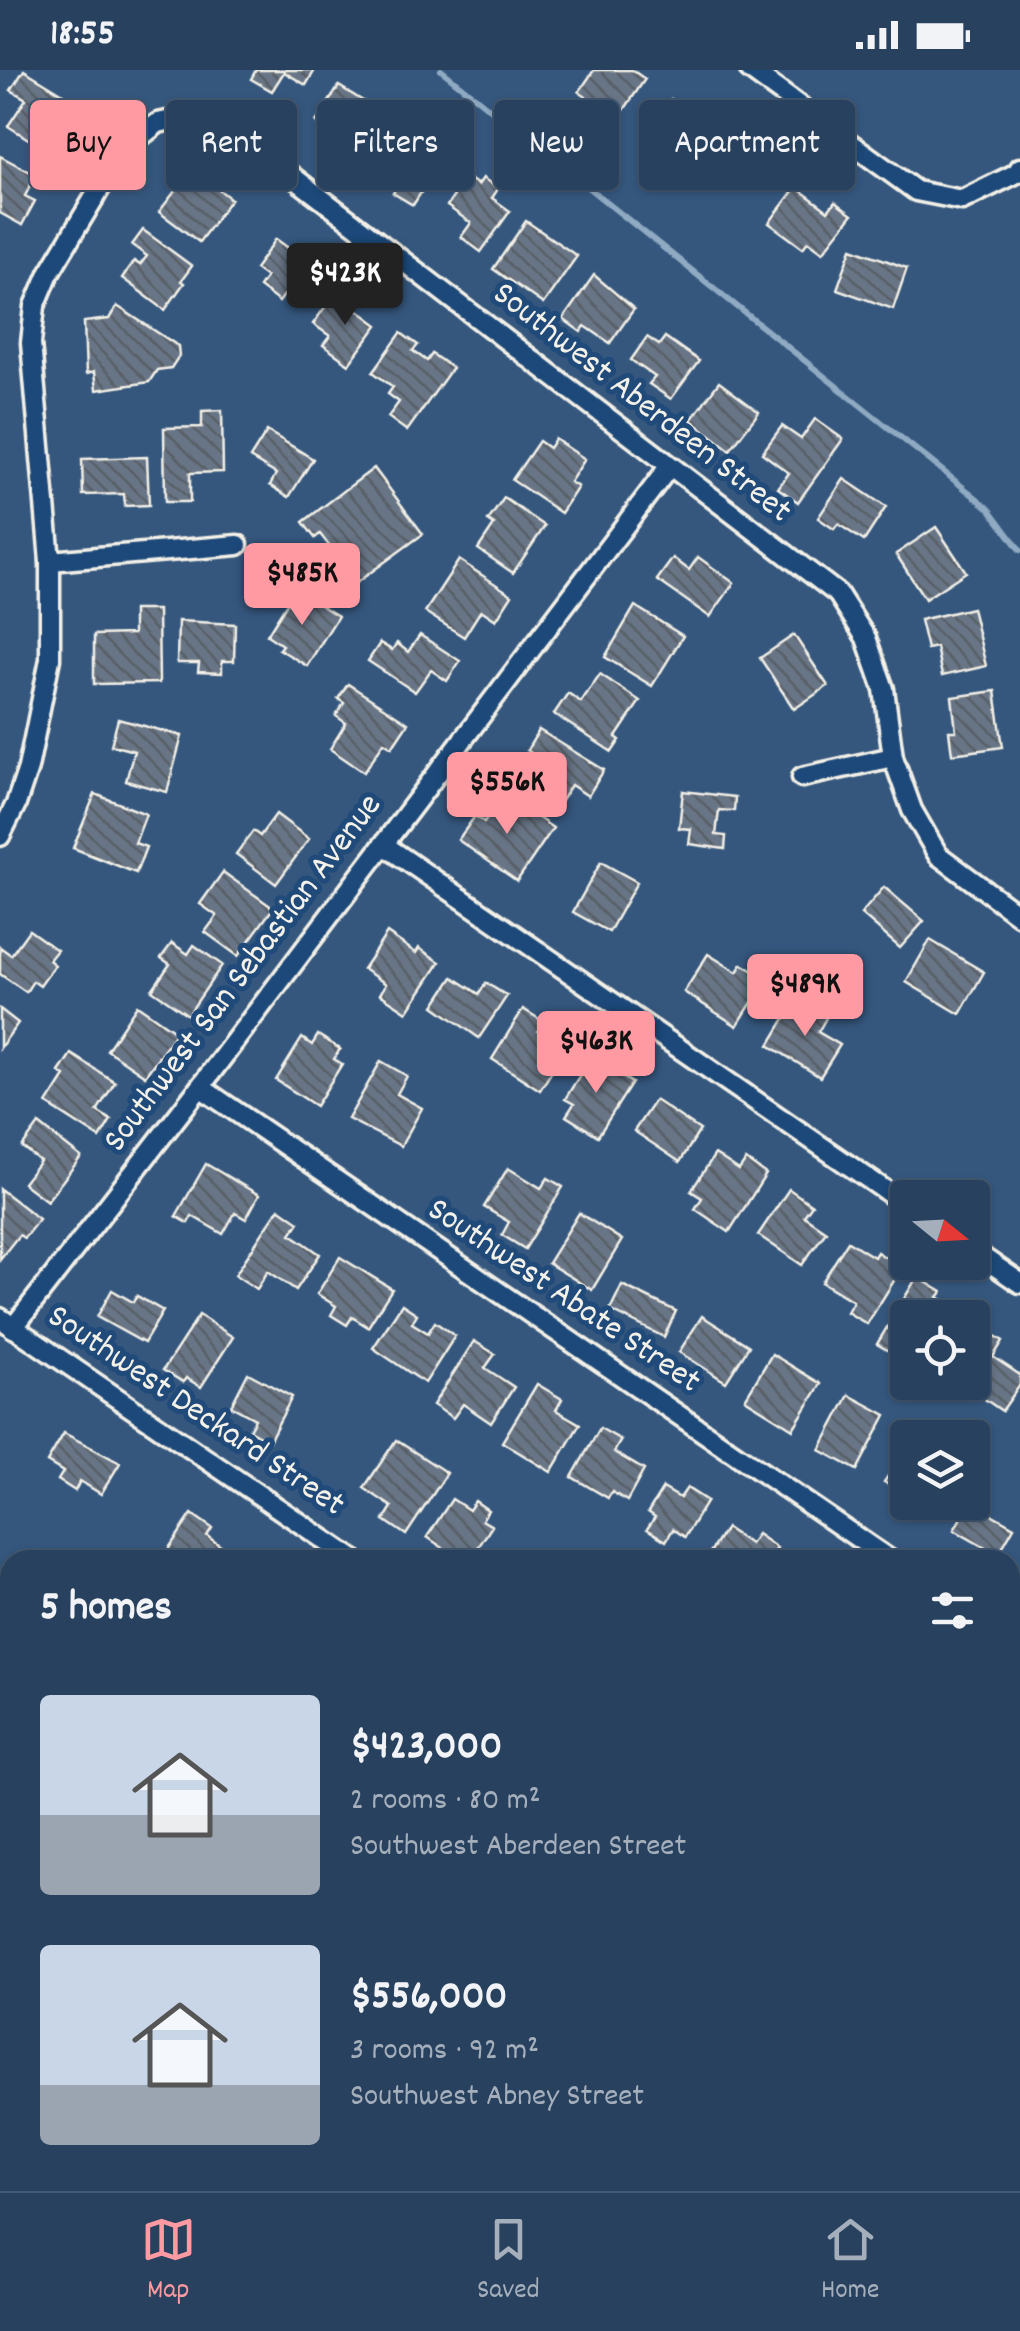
<!DOCTYPE html>
<html lang="en">
<head>
<meta charset="utf-8">
<style>
	:root { --surface:#28415e; --page:#344c67; --text:#f1f3f6; --muted:#a5afbc; --line:#445a73; --accent:#ff9aa2 }
	body { margin:0; font-family:Dekko,sans-serif; background:var(--page); color:var(--text); height:100vh; display:flex; flex-direction:column; font-size:38px; white-space:nowrap }
	* { box-sizing:border-box; margin:0 }
	p { font-size:32px; color:var(--muted) }
	.icon { flex:none; width:55px; height:55px; fill:none; stroke:currentColor; stroke-width:2; stroke-linecap:round; stroke-linejoin:round }
	.map { position:relative; flex:1; overflow:hidden }
	.details { position:absolute; left:0px; top:1480px; width:1020px; height:642px; display:flex; flex-direction:column; background:var(--surface); border-radius:30px 30px 0 0; box-shadow:0 2px 8px #0004,0 0 0 2px var(--line) }
	.details>* { flex:none }
	.hud { position:absolute; left:30px; top:30px; width:960px; height:90px; display:flex; gap:20px }
	.needle { width:65px; rotate:108deg }
	.buttons { position:absolute; left:890px; top:1110px; display:grid; gap:20px }
	.buttons a { display:grid; place-items:center; width:100px; height:100px; border-radius:10px; background:var(--surface); box-shadow:0 2px 8px #0004,0 0 0 2px var(--line); font-size:50px }
	.price { position:absolute; translate:-50% -85px; padding:0 22px; border-radius:10px; background:var(--accent); color:#111; font-size:32px; line-height:65px; filter:drop-shadow(0 2px 5px #0008) }
	.price::after { content:''; position:absolute; left:50%; top:60px; width:30px; height:22px; margin-left:-15px; background:inherit; clip-path:polygon(0 0,100% 0,50% 100%) }
	.price.selected { background:#222; color:#fff }
	ul { padding:0; list-style:none }
	li { display:flex; align-items:center; gap:30px; height:250px; padding:0 40px }
	li span { display:grid; place-items:center; flex:none; width:280px; height:200px; border-radius:10px; color:#555 }
	li>.icon { margin-inline-start:auto }
	span .icon { width:120px; height:120px; fill:#fffc; stroke-width:1 }
	li b { font-size:42px }
	h2 { display:flex; justify-content:space-between; align-items:center; height:120px; padding:0 40px; font-size:42px }
	.tag { padding:0 35px; border-radius:10px; background:var(--surface); box-shadow:0 2px 8px #0004,0 0 0 2px var(--line); font-size:35px; line-height:90px }
	.tag.selected { background:var(--accent); color:#111 }
	.status { display:flex; justify-content:space-between; align-items:center; height:70px; padding:0 50px; background:var(--surface); direction:ltr }
	.status svg { height:28px; fill:currentColor }
	.dock { display:flex; justify-content:space-around; align-items:center; height:140px; border-top:2px solid var(--line); background:var(--surface); font-size:28px; color:var(--muted) }
	.dock a { display:grid; justify-items:center; gap:5px }
	.dock .selected { color:var(--accent) }
	.map>svg:first-child { display:block }
	.lines { fill:none; stroke-linecap:round; stroke-linejoin:round }
	.stream { stroke:#8faac2; stroke-width:6 }
	.building { fill:url(#building-back-hatch); stroke:#f4f1e8; stroke-width:2.5 }
	.street-casing { stroke:#f4f1e8; stroke-width:25 }
	.street { stroke:#1f4a7a; stroke-width:18 }
	.labels { text-anchor:middle; dominant-baseline:central; stroke-width:10; stroke-linejoin:round; paint-order:stroke }
	.street-label { font-size:35px; fill:#f4f1e8; stroke:#1f4a7a }
</style>
</head>
<body>
<div class="status"><b>18:55</b><svg viewBox="0 0 49 12"><path d="M0 12V9h3v3zM5 12V6h3v6zM10 12V3h3v9zM15 12V0h3v12zM26 1h20v11H26zM47 4h2v5h-2z"/></svg></div>
<div class="map">
<svg width="1020" height="2121" viewBox="0 0 1020 2121">
	<defs>
		<pattern id="building-back-hatch" width="6" height="6" patternUnits="userSpaceOnUse" patternTransform="scale(2.5)"><rect width="6" height="6" fill="#677486"/><path d="M-1 5l2 2M0 0l6 6M5-1l2 2" fill="none" stroke="#585e66"/></pattern>
	</defs>
	<rect width="100%" height="100%" fill="#35577e"/>
	<filter id="ink" filterUnits="userSpaceOnUse"><feTurbulence type="fractalNoise" baseFrequency=".01" numOctaves="2"/><feDisplacementMap in="SourceGraphic" scale="20" xChannelSelector="R" yChannelSelector="G"/><feConvolveMatrix kernelMatrix="1 2 1 2 8 2 1 2 1" color-interpolation-filters="sRGB"/></filter>
	<g filter="url(#ink)">
		<g class="lines">
			<polyline class="stream" points="441,0 989,438 1020,480"/>
		</g>
		<g class="building">
			<polygon points="24,0 89,40 75,62 61,53 44,79 8,56 26,29 11,20"/>
			<polygon points="256,0 315,0 306,15 284,2 272,21 251,9"/>
			<polygon points="594,0 632,0 645,9 618,49 579,22"/>
			<polygon points="339,16 366,33 363,38 377,47 357,78 316,52"/>
			<polygon points="671,29 698,47 706,35 725,47 697,91 650,61"/>
			<polygon points="401,55 424,70 417,81 439,95 413,135 393,123 399,113 375,97"/>
			<polygon points="0,86 36,105 25,126 35,131 22,155 0,143"/>
			<polygon points="192,99 231,129 199,172 159,142"/>
			<polygon points="467,107 478,115 483,108 498,119 492,128 510,141 481,182 461,167 471,153 447,136"/>
			<polygon points="796,117 828,141 835,132 852,145 823,182 808,171 803,178 769,153"/>
			<polygon points="526,151 577,186 543,234 493,199"/>
			<polygon points="143,160 192,196 181,211 184,213 165,240 122,208 134,191 140,195 147,186 132,175"/>
			<polygon points="276,169 320,201 298,231 286,223 279,232 259,217 266,207 255,199"/>
			<polygon points="852,178 907,198 893,239 837,219"/>
			<polygon points="594,205 634,239 610,273 585,256 581,262 563,249"/>
			<polygon points="335,223 378,255 349,294 323,275 330,266 313,254"/>
			<polygon points="117,236 178,276 179,286 171,298 157,300 149,312 96,320 94,302 86,304 84,252 109,249"/>
			<polygon points="401,263 418,275 413,281 427,291 432,284 452,298 407,361 388,347 399,332 388,324 393,317 373,302"/>
			<polygon points="647,267 659,275 665,267 699,291 671,329 649,314 655,307 631,290"/>
			<polygon points="719,312 759,342 730,380 691,350"/>
			<polygon points="222,340 223,402 190,403 190,432 165,432 164,358 202,357 202,341"/>
			<polygon points="815,349 843,369 798,432 778,418 789,403 762,383 782,356 801,369"/>
			<polygon points="267,361 313,389 289,427 270,415 276,404 250,388"/>
			<polygon points="555,369 585,389 570,412 578,417 561,443 512,410 539,371 549,378"/>
			<polygon points="147,387 149,435 125,436 124,424 83,425 82,389"/>
			<polygon points="374,398 423,464 341,524 321,498 337,486 320,464 315,468 303,452"/>
			<polygon points="844,409 886,437 864,471 838,454 834,459 818,448"/>
			<polygon points="504,428 545,456 513,503 478,479 494,455 488,451"/>
			<polygon points="936,457 966,502 925,529 896,484"/>
			<polygon points="698,487 734,513 710,547 657,510 673,488 689,500"/>
			<polygon points="459,490 512,525 496,550 481,540 464,567 425,542"/>
			<polygon points="295,520 338,546 307,596 279,579 282,575 267,565"/>
			<polygon points="635,536 683,566 652,616 605,587"/>
			<polygon points="972,538 986,596 942,606 936,577 927,579 920,550"/>
			<polygon points="133,540 158,540 159,613 94,614 94,565 133,564"/>
			<polygon points="178,551 235,554 234,591 222,591 222,603 198,602 199,593 177,593"/>
			<polygon points="420,565 460,591 447,611 431,600 415,622 368,591 380,573 392,580 397,573 408,582"/>
			<polygon points="794,565 828,616 794,639 760,588"/>
			<polygon points="600,604 640,631 616,667 620,670 612,682 554,644 568,623 581,632"/>
			<polygon points="348,614 408,653 392,677 384,672 364,702 330,679 346,653 336,646 344,633 338,629"/>
			<polygon points="995,621 1003,677 952,684 949,661 956,661 952,627"/>
			<polygon points="118,649 182,666 167,722 126,711 134,681 111,675"/>
			<polygon points="539,660 604,700 588,726 571,715 555,740 517,716 536,686 527,680"/>
			<polygon points="683,721 735,727 734,741 719,740 716,765 726,766 725,779 689,774 691,759 679,758"/>
			<polygon points="95,724 146,744 135,773 146,777 136,803 73,778"/>
			<polygon points="503,724 553,758 517,811 458,770 475,746 484,752"/>
			<polygon points="276,744 309,769 276,814 236,784 253,761 260,766"/>
			<polygon points="601,792 637,812 609,862 573,842"/>
			<polygon points="223,802 273,838 238,886 205,862 217,846 200,834"/>
			<polygon points="884,817 924,851 900,878 861,844"/>
			<polygon points="29,860 57,880 49,890 55,895 40,916 33,911 26,922 0,904 0,877 11,885"/>
			<polygon points="387,863 416,883 419,878 440,892 407,942 380,924 386,914 363,899"/>
			<polygon points="930,870 984,902 960,944 906,912"/>
			<polygon points="172,873 188,884 194,875 222,895 188,945 152,920 170,894 161,888"/>
			<polygon points="708,884 737,902 742,894 767,909 737,956 684,922"/>
			<polygon points="453,907 479,924 486,913 507,926 479,968 434,936"/>
			<polygon points="796,930 826,948 818,962 840,975 820,1007 769,975"/>
			<polygon points="137,935 176,962 145,1006 107,980"/>
			<polygon points="0,939 18,953 0,978"/>
			<polygon points="523,939 544,952 538,961 566,979 540,1020 492,989"/>
			<polygon points="318,965 340,979 334,989 342,994 316,1036 276,1010 302,968 312,975"/>
			<polygon points="71,984 115,1012 97,1041 111,1050 100,1068 47,1034 65,1006 59,1002"/>
			<polygon points="591,987 632,1013 598,1066 566,1046 574,1034 565,1029"/>
			<polygon points="381,991 407,1006 397,1024 422,1038 401,1076 348,1049"/>
			<polygon points="655,1030 700,1060 680,1092 634,1061"/>
			<polygon points="39,1054 81,1087 47,1131 23,1113 40,1091 22,1077"/>
			<polygon points="715,1084 739,1100 746,1090 766,1104 729,1162 695,1139 702,1128 691,1121"/>
			<polygon points="206,1094 259,1125 246,1149 235,1143 223,1164 192,1146 188,1153 176,1146"/>
			<polygon points="508,1098 541,1118 548,1108 563,1117 525,1179 502,1165 509,1152 484,1137"/>
			<polygon points="0,1119 39,1149 24,1168 19,1165 0,1189"/>
			<polygon points="789,1119 812,1135 804,1146 826,1161 802,1195 758,1165"/>
			<polygon points="279,1138 299,1152 291,1164 320,1184 296,1220 268,1201 257,1219 235,1205"/>
			<polygon points="579,1143 622,1170 592,1220 548,1193"/>
			<polygon points="848,1171 874,1187 877,1182 902,1198 867,1254 847,1242 853,1231 822,1212"/>
			<polygon points="340,1187 392,1219 368,1257 352,1247 347,1255 331,1245 336,1236 317,1224"/>
			<polygon points="917,1207 942,1222 938,1227 969,1246 908,1248 908,1278 899,1287 877,1274"/>
			<polygon points="622,1215 676,1241 664,1267 610,1240"/>
			<polygon points="112,1220 133,1232 137,1226 163,1241 144,1273 97,1247"/>
			<polygon points="402,1234 417,1244 412,1253 428,1263 435,1252 455,1266 425,1313 373,1278"/>
			<polygon points="199,1245 233,1267 201,1317 186,1308 183,1312 163,1300"/>
			<polygon points="702,1246 749,1276 726,1312 679,1282"/>
			<polygon points="984,1259 1003,1271 993,1287 1020,1305 1020,1315 1002,1341 960,1312 972,1312 972,1276"/>
			<polygon points="474,1271 495,1284 485,1298 514,1317 491,1353 463,1334 453,1348 433,1335"/>
			<polygon points="772,1284 821,1314 793,1359 745,1329"/>
			<polygon points="248,1303 292,1327 269,1371 249,1360 255,1349 231,1336"/>
			<polygon points="537,1314 562,1329 556,1340 580,1354 551,1402 502,1372"/>
			<polygon points="849,1325 886,1345 857,1400 820,1380"/>
			<polygon points="600,1358 621,1370 614,1382 644,1400 627,1431 612,1422 608,1428 572,1407"/>
			<polygon points="64,1363 120,1393 101,1424 80,1411 75,1421 58,1410 63,1402 47,1392"/>
			<polygon points="396,1370 447,1403 406,1465 384,1450 392,1437 364,1418"/>
			<polygon points="900,1389 908,1394 908,1427 884,1412"/>
			<polygon points="663,1418 680,1428 687,1418 707,1431 685,1467 673,1459 666,1471 647,1459 655,1447 648,1442"/>
			<polygon points="452,1429 469,1440 475,1431 488,1440 482,1450 492,1456 470,1490 461,1490 427,1467"/>
			<polygon points="908,1429 908,1432 936,1432 927,1448 904,1434"/>
			<polygon points="970,1432 1014,1457 998,1485 954,1460"/>
			<polygon points="192,1444 212,1458 207,1466 237,1488 236,1490 161,1490"/>
			<polygon points="726,1458 750,1474 757,1464 777,1478 769,1490 705,1490"/>
			<polygon points="1020,1634 1020,1705 1010,1699 1010,1650"/>
			<polygon points="7,1692 10,1694 10,1756 7,1761 0,1757 0,1704"/>
			<polygon points="0,1939 10,1944 10,1977 1,1995"/>
			<polygon points="1020,1942 1020,2002 1010,1996 1010,1960"/>
			<polygon points="221,2112 257,2112 271,2121 216,2121"/>
			<polygon points="563,2112 630,2112 624,2121 557,2121"/>
			<polygon points="913,2112 968,2112 970,2113 965,2121 927,2121"/>
		</g>
		<g class="lines">
			<g class="street-casing">
				<g id="street">
					<polyline points="750,0 916,121 962,130 1017,103 1020,98"/>
					<polyline points="50,491 238,475"/>
					<polyline points="802,707 893,687"/>
					<polyline points="0,766 16,734 28,698 50,589 50,491 31,273 35,236 49,203 123,80 158,53 186,47 217,54 263,84 838,524 866,568 884,619 893,687 912,740 938,785 1020,846"/>
					<polyline points="384,775 908,1136"/>
					<polyline points="200,1017 890,1490"/>
					<polyline points="972,1180 1020,1213"/>
					<polyline points="0,1248 354,1490"/>
					<polyline points="13,1258 200,1017 669,397"/>
					<polyline points="1010,1572 1020,1579"/>
					<polyline points="0,1616 10,1623"/>
					<polyline points="1010,1836 1020,1822"/>
					<polyline points="0,2058 10,2065"/>
					<polyline points="80,2112 92,2121"/>
					<polyline points="731,2112 744,2121"/>
					<polyline points="817,2121 823,2112"/>
				</g>
			</g>
			<use href="#street" class="street"/>
		</g>
	</g>
	<g class="labels">
		<g class="street-label">
			<text transform="translate(641 334) rotate(38)">Southwest Aberdeen Street</text>
			<text transform="translate(244 904) rotate(-53)">Southwest San Sebastian Avenue</text>
			<text transform="translate(563 1227) rotate(34)">Southwest Abate Street</text>
			<text transform="translate(195 1342) rotate(34)">Southwest Deckard Street</text>
		</g>
	</g>
</svg>
<div class="buttons">
<a><svg class="needle" viewBox="-14 -14 28 28"><path d="M0-13l5 13h-10z" fill="#e53935"/><path d="M0 13l5-13h-10z" fill="#a5afbc"/></svg></a>
<a><svg class="icon" aria-label="locate" viewBox="0 0 24 24"><circle cx="12" cy="12" r="6"/><path d="M12 2v4M12 18v4M2 12h4M18 12h4"/></svg></a>
<a><svg class="icon" aria-label="layers" viewBox="0 0 24 24"><path d="M12 4l9 5-9 5-9-5zM3 14l9 5 9-5"/></svg></a>
</div>
<b class="price selected" style="left:345px;top:258px">$423K</b>
<b class="price" style="left:302px;top:558px">$485K</b>
<b class="price" style="left:507px;top:767px">$556K</b>
<b class="price" style="left:805px;top:969px">$489K</b>
<b class="price" style="left:596px;top:1026px">$463K</b>
<div class="hud">
<a class="tag selected">Buy</a>
<a class="tag">Rent</a>
<a class="tag">Filters</a>
<a class="tag">New</a>
<a class="tag">Apartment</a>
</div>
<section class="details">
<h2>5 homes<svg class="icon" aria-label="filters" viewBox="0 0 24 24"><path d="M4 7h16M4 17h16"/><circle cx="9" cy="7" r="2"/><circle cx="15" cy="17" r="2"/></svg></h2>
<ul>
<li><span style="background:linear-gradient(#c9d6e8 60%,#9aa5b1 0)"><svg class="icon" aria-label="home" viewBox="0 0 24 24"><path d="M3 11l9-7 9 7M6 9v11h12V9"/></svg></span><div><b>$423,000</b><p>2 rooms · 80 m²</p><p>Southwest Aberdeen Street</p></div></li>
<li><span style="background:linear-gradient(#c9d6e8 70%,#9aa5b1 0)"><svg class="icon" aria-label="home" viewBox="0 0 24 24"><path d="M3 11l9-7 9 7M6 9v11h12V9"/></svg></span><div><b>$556,000</b><p>3 rooms · 92 m²</p><p>Southwest Abney Street</p></div></li>
</ul>
</section>
</div>
<nav class="dock">
<a class="selected"><svg class="icon" aria-label="map" viewBox="0 0 24 24"><path d="M3 6l6-2 6 2 6-2v14l-6 2-6-2-6 2zM9 4v14M15 6v14"/></svg>Map</a>
<a><svg class="icon" aria-label="saved" viewBox="0 0 24 24"><path d="M7 4h10v16l-5-4-5 4z"/></svg>Saved</a>
<a><svg class="icon" aria-label="home" viewBox="0 0 24 24"><path d="M3 11l9-7 9 7M6 9v11h12V9"/></svg>Home</a>
</nav>
</body>
</html>
